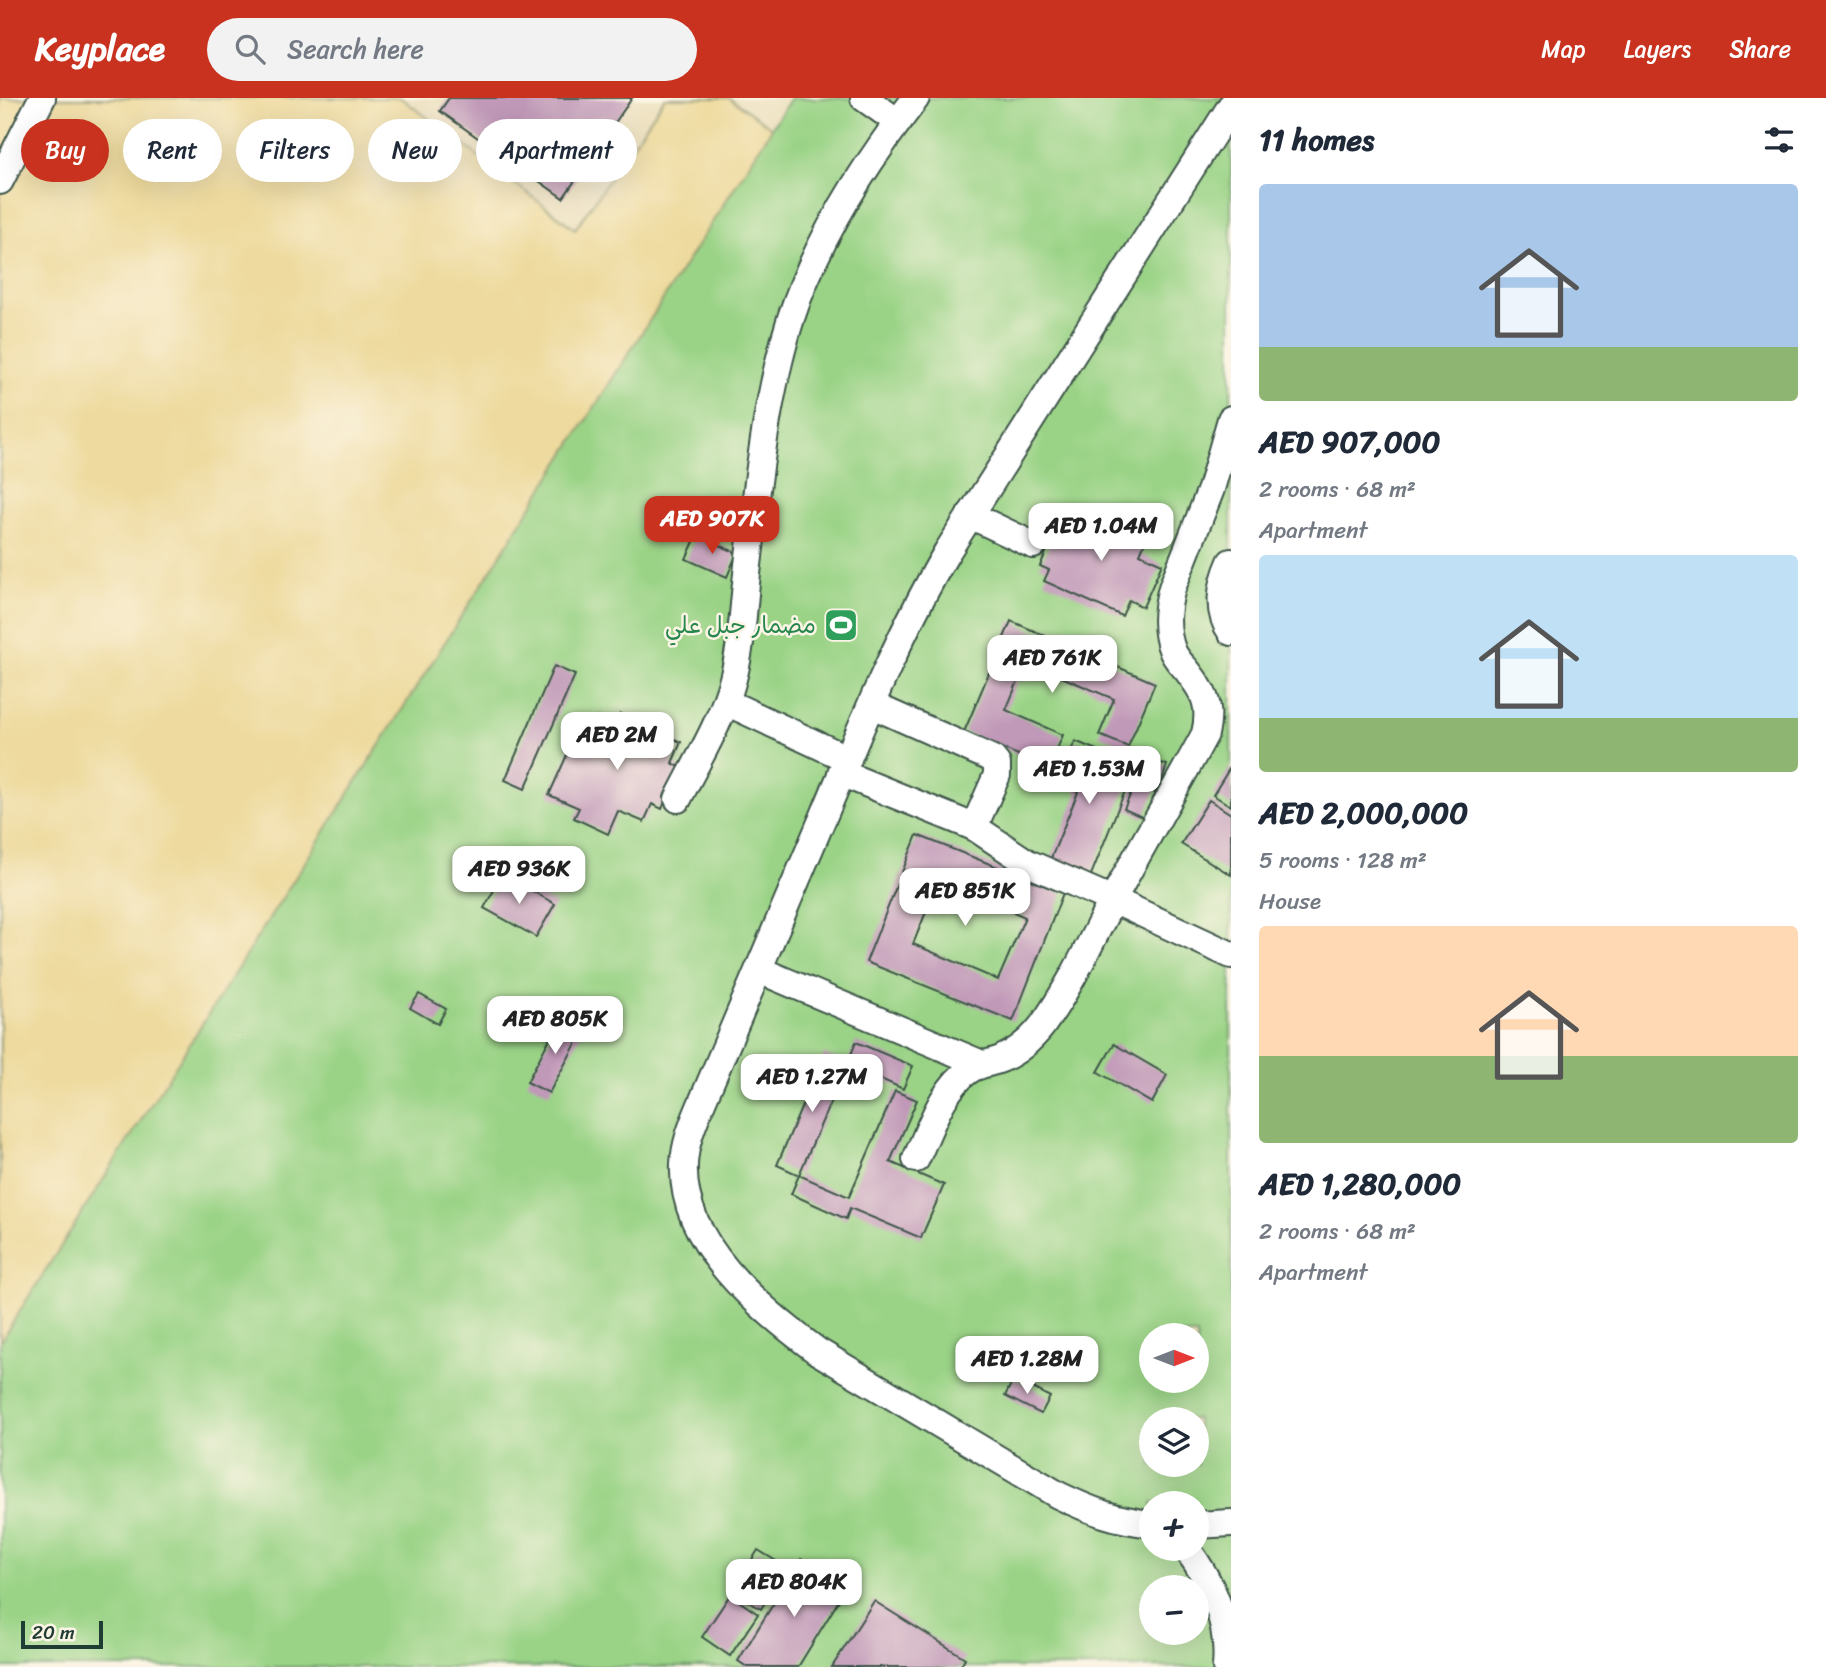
<!DOCTYPE html>
<html lang="en">
<head>
<meta charset="utf-8">
<style>
	:root { --surface:#fff; --page:#f2f2f3; --text:#1f2937; --muted:#747a83; --accent:#c8321e }
	body { margin:0; font-family:Sriracha,"Playpen Sans Arabic",sans-serif; background:var(--page); color:var(--text); height:100vh; display:flex; flex-direction:column; font-size:26px; white-space:nowrap }
	* { box-sizing:border-box; margin:0 }
	p { font-size:23px; color:var(--muted) }
	.icon { flex:none; width:38px; height:38px; fill:none; stroke:currentColor; stroke-width:2; stroke-linecap:round; stroke-linejoin:round }
	.map { position:relative; flex:1; overflow:hidden }
	.drawer { display:flex; flex-direction:column; background:var(--surface); width:595px }
	.drawer>* { flex:none }
	.guide { position:absolute; left:21px; top:21px; width:665px; height:63px; display:flex; gap:14px }
	.needle { width:46px; rotate:90deg }
	.tools { position:absolute; left:1139px; top:1225px; display:grid; gap:14px }
	.tools a { display:grid; place-items:center; width:70px; height:70px; border-radius:50%; background:var(--surface); box-shadow:0 7px 28px #0002; font-size:35px }
	.scale { position:absolute; left:21px; bottom:18px; width:82px; box-sizing:border-box; padding-left:7px; border:4px solid #1f3d34; border-top:0; font-size:19px; line-height:24px; white-space:nowrap; color:#1f3d34; -webkit-text-stroke:5px #fcf5e5; paint-order:stroke }
	.price { position:absolute; translate:-50% -60px; padding:0 16px; border-radius:14px; background:#fff; color:#222; font-size:23px; line-height:46px; filter:drop-shadow(0 2px 4px #0008) }
	.price::after { content:''; position:absolute; left:50%; top:42px; width:21px; height:16px; margin-left:-10px; background:inherit; clip-path:polygon(0 0,100% 0,50% 100%) }
	.price.current { background:var(--accent); color:#fff }
	ul { padding:0; list-style:none }
	li { display:grid; align-content:center; gap:14px; height:371px; padding:0 28px }
	li span { display:grid; place-items:center; height:217px; border-radius:7px; color:#555 }
	li>.icon { margin-inline-start:auto }
	span .icon { width:126px; height:126px; fill:#fffc; stroke-width:1 }
	li b { font-size:30px }
	h2 { display:flex; justify-content:space-between; align-items:center; height:84px; padding:0 28px; font-size:30px }
	.tag { padding:0 24px; border-radius:32px; background:var(--surface); box-shadow:0 7px 28px #0002; font-size:24px; line-height:63px }
	.tag.current { background:var(--accent); color:#fff }
	header { display:flex; align-items:center; gap:42px; box-sizing:border-box; height:98px; padding:0 35px; background:var(--accent); color:#fff }
	header strong { font-size:33px }
	nav { display:flex; gap:38px; margin-inline-start:auto; font-size:24px }
	.search { width:490px; height:63px; background:var(--page); display:flex; align-items:center; gap:18px; box-sizing:border-box; padding:0 24px; border-radius:38px; color:var(--muted); font-size:26px }
	main { display:flex; flex:1; min-height:0 }
	.map>svg:first-child { display:block }
	.green { fill:#9ad386; stroke:#5c885d; stroke-width:2; fill-rule:evenodd }
	.sand { fill:#eeda9e; stroke:#868c69; stroke-width:2 }
	.building { fill:#c098b8; fill-rule:evenodd }
	.lines { fill:none; stroke-linecap:round; stroke-linejoin:round }
	.minor-casing { stroke:#3e5548; stroke-width:30 }
	.minor { stroke:#fff; stroke-width:26 }
	.labels { text-anchor:middle; dominant-baseline:central; stroke-width:5; stroke-linejoin:round; paint-order:stroke }
	.leisure-label { font-size:23px; fill:#27864d; stroke:#fcf5e5; text-anchor:end }
</style>
</head>
<body>
<header>
<strong>Keyplace</strong>
<div class="search"><svg class="icon" aria-label="search" viewBox="0 0 24 24"><circle cx="10" cy="10" r="6"/><path d="M15 15l6 6"/></svg>Search here</div>
<nav><a>Map</a><a>Layers</a><a>Share</a></nav>
</header>
<main>
<div class="map">
<svg width="1231" height="1569" viewBox="0 0 1231 1569">
	<rect width="100%" height="100%" fill="#fcf5e5"/>
	<filter id="ink" filterUnits="userSpaceOnUse"><feTurbulence type="fractalNoise" baseFrequency=".0143" numOctaves="2"/><feDisplacementMap in="SourceGraphic" scale="14" xChannelSelector="R" yChannelSelector="G"/><feConvolveMatrix kernelMatrix="1 2 1 2 8 2 1 2 1" color-interpolation-filters="sRGB"/></filter>
	<filter id="wash" filterUnits="userSpaceOnUse"><feTurbulence type="fractalNoise" baseFrequency=".00686" numOctaves="4" result="noise"/><feDisplacementMap in="SourceGraphic" scale="28" xChannelSelector="R" yChannelSelector="G"/><feGaussianBlur stdDeviation="1.57" result="paint"/><feColorMatrix in="noise" values="0 0 0 0 0 0 0 0 0 0 0 0 0 0 0 0 0 1.4 0 .05"/><feComposite in="paint" operator="in"/></filter>
	<g filter="url(#wash)">
		<rect width="100%" height="100%" fill="#ecdfbc"/>
		<path class="green" d="M791,0H1231V1569H0V1230L130,1025ZM1152,1237H1197V1283H1152ZM1152,1321H1197V1367H1152ZM1152,1405H1197V1451H1152ZM1152,1489H1197V1535H1152Z"/>
		<polygon class="sand" points="0,0 401,0 575,131 665,0 729,0 772,30 0,1244"/>
		<g id="blocks">
			<g class="building">
				<polygon points="449,0 632,0 563,100 440,13"/>
				<polygon points="1091,409 1134,428 1129,438 1145,444 1140,456 1162,466 1143,509 1129,502 1122,518 1044,483 1049,472 1040,468 1058,427 1079,437"/>
				<polygon points="697,437 737,455 727,479 686,461"/>
				<polygon points="1011,523 1155,585 1128,649 1099,637 1114,601 1026,564 1006,612 1063,637 1049,670 964,634"/>
				<polygon points="554,568 575,577 525,691 505,682"/>
				<polygon points="620,616 681,644 672,665 680,669 662,711 652,706 644,724 618,713 608,736 574,720 579,710 549,697 580,628 592,633 598,619 615,626"/>
				<polygon points="1075,643 1135,668 1089,782 1049,765 1078,694 1049,683 1056,665 1065,668"/>
				<polygon points="1141,658 1167,667 1160,689 1134,680"/>
				<polygon points="1231,668 1231,708 1213,697"/>
				<polygon points="1136,683 1156,692 1144,720 1124,711"/>
				<polygon points="1209,702 1231,716 1231,777 1181,746"/>
				<path d="M917,737L1063,795L1013,923L866,864ZM939,782L1025,819L998,882L913,846Z"/>
				<polygon points="503,776 555,806 536,839 484,810"/>
				<polygon points="419,896 446,911 438,926 410,910"/>
				<polygon points="560,921 583,933 549,995 527,984"/>
				<polygon points="856,944 913,968 903,991 847,966"/>
				<polygon points="1114,946 1167,977 1152,1005 1098,974"/>
				<polygon points="824,956 847,966 799,1077 777,1067"/>
				<polygon points="895,993 917,1002 890,1064 944,1087 921,1140 850,1110 846,1121 791,1096 799,1077 849,1099"/>
				<polygon points="1014,1280 1050,1299 1041,1316 1005,1298"/>
				<polygon points="758,1452 786,1469 761,1511 732,1494"/>
				<polygon points="801,1461 847,1489 798,1569 747,1569 738,1563"/>
				<polygon points="730,1497 758,1516 730,1558 702,1539"/>
				<polygon points="874,1503 965,1560 960,1569 832,1569"/>
			</g>
		</g>
	</g>
	<g filter="url(#ink)">
		<use href="#blocks" fill-opacity="0" stroke="#3e5548" stroke-width="2"/>
		<g class="lines">
			<g class="minor-casing">
				<g id="minor">
					<polyline points="864,0 898,24"/>
					<polyline points="0,83 42,0"/>
					<polyline points="970,417 1033,447"/>
					<path d="M1231,464C1221,486 1216,513 1231,534"/>
					<polyline points="726,604 848,661"/>
					<polyline points="872,607 993,661 997,666 997,677 974,729"/>
					<polyline points="841,675 974,729 1028,765 1113,802 1231,857"/>
					<path d="M678,701C697,663 722,623 733,581C742,547 743,511 747,476C757,391 765,303 791,220C817,140 865,66 916,0"/>
					<polyline points="759,872 982,966"/>
					<path d="M916,1061C930,1031 942,990 971,971C981,966 991,965 1001,961C1017,954 1031,942 1042,928C1070,889 1090,845 1112,803C1142,747 1175,692 1205,636C1212,606 1204,594 1186,571C1181,566 1176,560 1173,554C1164,532 1166,511 1172,490L1211,391L1231,321"/>
					<path d="M1152,1426C1115,1422 1091,1413 1058,1397L817,1253C760,1210 680,1146 684,1066C685,1046 692,1028 700,1009C742,911 783,813 825,715C862,627 898,537 947,454L1231,8"/>
					<polyline points="1197,1427 1231,1425"/>
					<path d="M1187,1451C1213,1486 1230,1525 1226,1569"/>
				</g>
			</g>
			<use href="#minor" class="minor"/>
		</g>
	</g>
	<defs>
		<g id="stadium-square" transform="scale(1.75)"><rect x="-9" y="-9" width="18" height="18" rx="4" fill="#2e9e5b" stroke="#fcf5e5"/><path d="M0-5a6.5 5 0 1 0 0 10a6.5 5 0 1 0 0-10ZM-3.5-1.8h7v3.6h-7Z" fill="#fff"/></g>
	</defs>
	<g fill-rule="evenodd">
		<use href="#stadium-square" x="841" y="527"/>
	</g>
	<g class="labels">
		<g class="leisure-label">
			<text x="816" y="527">مضمار جبل علي</text>
		</g>
	</g>
</svg>
<div class="tools">
<a><svg class="needle" viewBox="-14 -14 28 28"><path d="M0-13l5 13h-10z" fill="#e53935"/><path d="M0 13l5-13h-10z" fill="#747a83"/></svg></a>
<a><svg class="icon" aria-label="layers" viewBox="0 0 24 24"><path d="M12 4l9 5-9 5-9-5zM3 14l9 5 9-5"/></svg></a>
<a>+</a>
<a>−</a>
</div>
<div class="scale">20 m</div>
<b class="price current" style="left:712px;top:458px">AED 907K</b>
<b class="price" style="left:1101px;top:465px">AED 1.04M</b>
<b class="price" style="left:1052px;top:597px">AED 761K</b>
<b class="price" style="left:617px;top:674px">AED 2M</b>
<b class="price" style="left:1089px;top:708px">AED 1.53M</b>
<b class="price" style="left:519px;top:808px">AED 936K</b>
<b class="price" style="left:965px;top:830px">AED 851K</b>
<b class="price" style="left:555px;top:958px">AED 805K</b>
<b class="price" style="left:812px;top:1016px">AED 1.27M</b>
<b class="price" style="left:1027px;top:1298px">AED 1.28M</b>
<b class="price" style="left:794px;top:1521px">AED 804K</b>
<div class="guide">
<a class="tag current">Buy</a>
<a class="tag">Rent</a>
<a class="tag">Filters</a>
<a class="tag">New</a>
<a class="tag">Apartment</a>
</div>
</div>
<section class="drawer">
<h2>11 homes<svg class="icon" aria-label="filters" viewBox="0 0 24 24"><path d="M4 7h16M4 17h16"/><circle cx="9" cy="7" r="2"/><circle cx="15" cy="17" r="2"/></svg></h2>
<ul>
<li><span style="background:linear-gradient(#a9c7e8 75%,#8fb573 0)"><svg class="icon" aria-label="home" viewBox="0 0 24 24"><path d="M3 11l9-7 9 7M6 9v11h12V9"/></svg></span><div><b>AED 907,000</b><p>2 rooms · 68 m²</p><p>Apartment</p></div></li>
<li><span style="background:linear-gradient(#bfe0f5 75%,#8fb573 0)"><svg class="icon" aria-label="home" viewBox="0 0 24 24"><path d="M3 11l9-7 9 7M6 9v11h12V9"/></svg></span><div><b>AED 2,000,000</b><p>5 rooms · 128 m²</p><p>House</p></div></li>
<li><span style="background:linear-gradient(#ffd9b3 60%,#8fb573 0)"><svg class="icon" aria-label="home" viewBox="0 0 24 24"><path d="M3 11l9-7 9 7M6 9v11h12V9"/></svg></span><div><b>AED 1,280,000</b><p>2 rooms · 68 m²</p><p>Apartment</p></div></li>
</ul>
</section>
</main>
</body>
</html>
